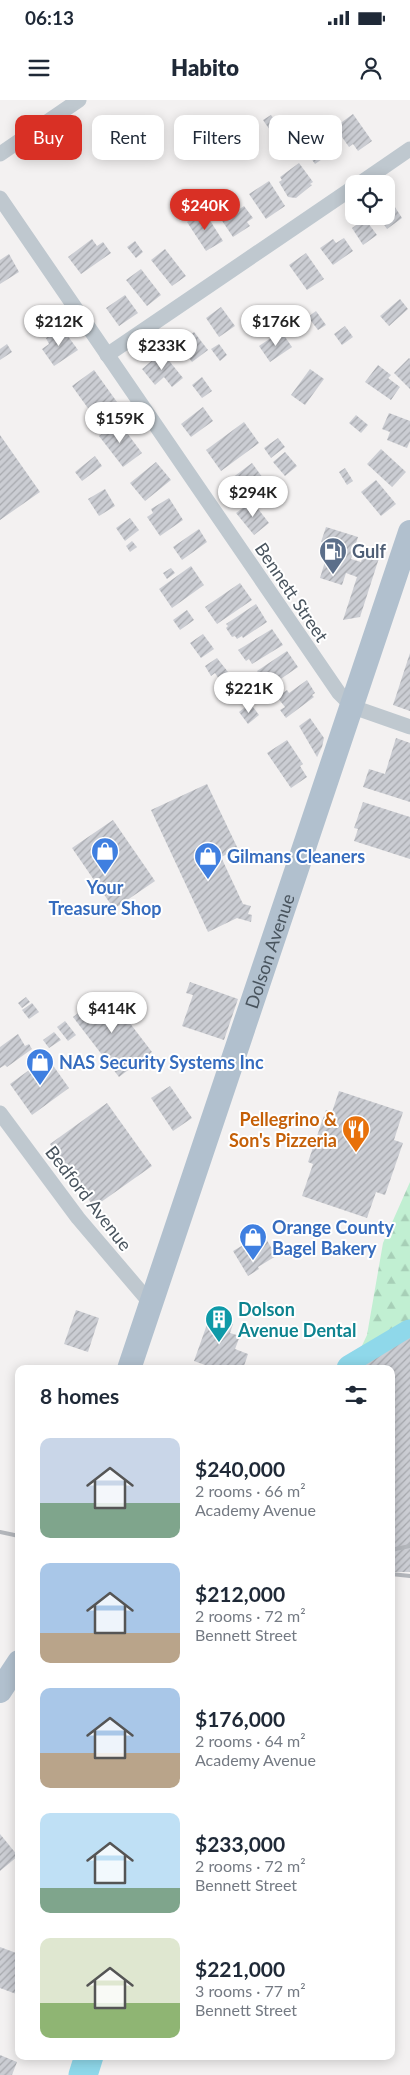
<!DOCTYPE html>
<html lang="en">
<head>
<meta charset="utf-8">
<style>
	:root { --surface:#fff; --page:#f2f2f3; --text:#1f2937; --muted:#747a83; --accent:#d93025 }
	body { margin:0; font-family:Lato,sans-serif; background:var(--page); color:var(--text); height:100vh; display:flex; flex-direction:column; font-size:19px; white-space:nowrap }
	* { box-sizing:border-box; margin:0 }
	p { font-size:16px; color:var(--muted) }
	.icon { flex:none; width:28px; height:28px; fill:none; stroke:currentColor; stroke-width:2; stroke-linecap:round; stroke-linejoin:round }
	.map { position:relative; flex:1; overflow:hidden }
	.side { position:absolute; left:15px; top:1265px; width:380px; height:695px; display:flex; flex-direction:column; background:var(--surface); border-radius:10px; box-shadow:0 2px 12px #0003 }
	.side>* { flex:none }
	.top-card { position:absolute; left:15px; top:15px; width:380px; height:45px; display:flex; gap:10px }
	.tools { position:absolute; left:345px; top:75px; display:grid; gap:10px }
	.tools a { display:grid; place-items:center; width:50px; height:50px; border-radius:10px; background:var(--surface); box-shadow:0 2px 12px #0003; font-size:25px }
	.price { position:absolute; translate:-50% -42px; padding:0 11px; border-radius:18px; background:#fff; color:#222; font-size:16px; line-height:32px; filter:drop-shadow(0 1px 2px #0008) }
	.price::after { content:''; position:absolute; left:50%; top:30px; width:15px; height:11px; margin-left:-8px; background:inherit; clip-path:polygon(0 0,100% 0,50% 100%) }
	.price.current { background:var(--accent); color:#fff }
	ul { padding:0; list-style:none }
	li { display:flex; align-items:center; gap:15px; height:125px; padding:0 25px }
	li span { display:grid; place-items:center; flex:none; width:140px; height:100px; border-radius:10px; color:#555 }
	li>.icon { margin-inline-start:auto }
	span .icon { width:60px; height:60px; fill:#fffc; stroke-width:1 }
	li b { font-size:21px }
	h2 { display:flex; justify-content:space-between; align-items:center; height:60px; padding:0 25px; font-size:21px }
	.chip { padding:0 18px; border-radius:10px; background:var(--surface); box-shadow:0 2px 12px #0003; font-size:18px; line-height:45px }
	.chip.current { background:var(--accent); color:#fff }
	.status { display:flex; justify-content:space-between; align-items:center; height:35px; padding:0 25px; background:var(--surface); direction:ltr }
	.status svg { height:14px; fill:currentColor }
	header { display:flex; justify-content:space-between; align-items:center; height:65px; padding:0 25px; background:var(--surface); font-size:22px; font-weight:800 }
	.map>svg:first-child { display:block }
	.forest { fill:url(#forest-firs) }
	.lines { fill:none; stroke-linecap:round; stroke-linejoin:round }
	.river { stroke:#8fd8ea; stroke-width:29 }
	.building { fill:url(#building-hatch) }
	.minor { stroke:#bfc8cf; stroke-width:15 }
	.primary { stroke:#b1c0ce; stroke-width:24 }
	.rail { stroke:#b3b6bb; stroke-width:4 }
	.labels { text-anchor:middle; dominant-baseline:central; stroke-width:4; stroke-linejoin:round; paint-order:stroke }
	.service-label { font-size:18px; font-weight:bold; fill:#4e5e75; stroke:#fff; text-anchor:start }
	.street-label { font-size:18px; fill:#49545e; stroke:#fff }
	.shop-label { font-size:18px; font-weight:bold; fill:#366cbe; stroke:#fff; text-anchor:start }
	.food-label { font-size:18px; font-weight:bold; fill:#c56008; stroke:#fff; text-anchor:end }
	.culture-label { font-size:18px; font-weight:bold; fill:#0d838f; stroke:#fff; text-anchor:start }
</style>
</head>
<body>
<div class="status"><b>06:13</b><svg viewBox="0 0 49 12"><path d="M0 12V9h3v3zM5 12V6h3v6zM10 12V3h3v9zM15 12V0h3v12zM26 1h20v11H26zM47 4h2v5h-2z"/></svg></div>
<header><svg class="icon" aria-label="menu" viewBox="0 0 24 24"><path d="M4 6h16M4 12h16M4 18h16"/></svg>Habito<svg class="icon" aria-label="person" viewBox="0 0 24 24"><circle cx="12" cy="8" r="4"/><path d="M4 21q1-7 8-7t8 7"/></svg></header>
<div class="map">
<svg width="410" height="1975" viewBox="0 0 410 1975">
	<defs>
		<pattern id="forest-firs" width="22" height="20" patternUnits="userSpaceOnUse" patternTransform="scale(1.25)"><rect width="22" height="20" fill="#c1efd2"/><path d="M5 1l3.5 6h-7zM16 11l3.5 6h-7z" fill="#a7cfb7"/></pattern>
		<pattern id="building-hatch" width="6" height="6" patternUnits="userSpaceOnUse" patternTransform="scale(1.25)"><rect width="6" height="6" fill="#cbcdd3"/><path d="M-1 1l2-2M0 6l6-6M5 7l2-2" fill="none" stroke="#a7a9ae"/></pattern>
	</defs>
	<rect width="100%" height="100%" fill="#f3f1f1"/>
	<polygon class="forest" points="410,1082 410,1280 391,1269 351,1269 367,1235 383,1143"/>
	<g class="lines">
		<g class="river">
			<polyline points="351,1269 410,1234"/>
			<polyline points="83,1975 89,1956"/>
		</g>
	</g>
	<g class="building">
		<polygon points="353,14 372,41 358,51 353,44 349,47 335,27"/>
		<polygon points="271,15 280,27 272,33 263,20"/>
		<polygon points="323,25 338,48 315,64 302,45 308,40 305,37"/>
		<polygon points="299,63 313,82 310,84 312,85 296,98 288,97 279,82 282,80 280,77"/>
		<polygon points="269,81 285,106 266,119 249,94"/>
		<polygon points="224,98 229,106 234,103 238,110 244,106 253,118 247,122 250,126 233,137 212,106"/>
		<polygon points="391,101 402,118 387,129 378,116 386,116 386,105"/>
		<polygon points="204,111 223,141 206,151 187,122"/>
		<polygon points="365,119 377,135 363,145 352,128"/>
		<polygon points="344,138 353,151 333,165 320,148 333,139 336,143"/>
		<polygon points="92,139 97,146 103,142 111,153 81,174 68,157"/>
		<polygon points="135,141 143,152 136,158 127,147"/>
		<polygon points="165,149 186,176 172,186 151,160"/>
		<polygon points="306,153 324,179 307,190 289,165"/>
		<polygon points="9,154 19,172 0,184 0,160"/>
		<polygon points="141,169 161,195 147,206 126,180"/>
		<polygon points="125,195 138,213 119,226 106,208"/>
		<polygon points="400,199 408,209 389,226 380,216"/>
		<polygon points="221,207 235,226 219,237 206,218"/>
		<polygon points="316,211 326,225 318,230 308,217"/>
		<polygon points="345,226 353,237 342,245 334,234"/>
		<polygon points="62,228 78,250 54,266 42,249 49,244 46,238"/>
		<polygon points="281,231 292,247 270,262 259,246"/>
		<polygon points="194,232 208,250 192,262 178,243"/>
		<polygon points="7,244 12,252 0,260 0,249"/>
		<polygon points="219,244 227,255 220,261 211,249"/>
		<polygon points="162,252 183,278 172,287 164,277 155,285 142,269"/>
		<polygon points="409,258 410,259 410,289 394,273"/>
		<polygon points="378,265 391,275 388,278 400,287 391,300 365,282"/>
		<polygon points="310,269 324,279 305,305 291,295"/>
		<polygon points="94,270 117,302 95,318 72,286"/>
		<polygon points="202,277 212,291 202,298 192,285"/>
		<polygon points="203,307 213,321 191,337 181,324"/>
		<polygon points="389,313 410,321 410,341 407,348 387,340 390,332 382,329"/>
		<polygon points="356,315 368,325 361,333 349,323"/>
		<polygon points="118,321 142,353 123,367 99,336"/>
		<polygon points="244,322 259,343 221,371 206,350"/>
		<polygon points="0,335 40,392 0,420"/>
		<polygon points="278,338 285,347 271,358 264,348"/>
		<polygon points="381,349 406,372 392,387 367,364"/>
		<polygon points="285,352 297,366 285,376 273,362"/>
		<polygon points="95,356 102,366 82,381 75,372"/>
		<polygon points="156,362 171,380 145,401 130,383"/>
		<polygon points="252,363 268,385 244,402 228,381"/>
		<polygon points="345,368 353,381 347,385 339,372"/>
		<polygon points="376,380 396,404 381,416 361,392"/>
		<polygon points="105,389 115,406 99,416 88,399"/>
		<polygon points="169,398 183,420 160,436 147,417 153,413 151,409"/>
		<polygon points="252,401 269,423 254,435 236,413"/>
		<polygon points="130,418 139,430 125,441 116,428"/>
		<polygon points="326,427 358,437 351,459 361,462 362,459 380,455 360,517 343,520 357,477 346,473 342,485 320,478 330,445 321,442"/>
		<polygon points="199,429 207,442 182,460 173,447"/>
		<polygon points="132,441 137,447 130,452 126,446"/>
		<polygon points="191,466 204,485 172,508 159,489"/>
		<polygon points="171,468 175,473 167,479 163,473"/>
		<polygon points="240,483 252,500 217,524 205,507"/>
		<polygon points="256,504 267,522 243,538 242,536 237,539 235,536 232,537 226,528 228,526 226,524"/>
		<polygon points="187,510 194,520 180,530 173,520"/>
		<polygon points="272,529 283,545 252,564 249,559 246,561 238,550"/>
		<polygon points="203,534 214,549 201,558 190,543"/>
		<polygon points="287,551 298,567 269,587 257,571"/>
		<polygon points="410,553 410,611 393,605"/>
		<polygon points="217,558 228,572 219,579 215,573 211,576 205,566"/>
		<polygon points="234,580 243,593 230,603 220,589"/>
		<polygon points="307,580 315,593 312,595 314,597 286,618 280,610 285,607 277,597 287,590 289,593"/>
		<polygon points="250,603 259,615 248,624 239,612"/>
		<polygon points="310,618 324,638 322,647 317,657 299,626"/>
		<polygon points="396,638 410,643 410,702 363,687 369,669 385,674"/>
		<polygon points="287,640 303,664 300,666 307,677 291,688 267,653"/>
		<polygon points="207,684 238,749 221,757 243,804 251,806 248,814 252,815 251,822 237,818 208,832 151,710"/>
		<polygon points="363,702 410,717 410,759 354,741 358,729 354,728"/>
		<polygon points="113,720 155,781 114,809 72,748"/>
		<polygon points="190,882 238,899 224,940 182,926 193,895 186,893"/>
		<polygon points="106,892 152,952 119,977 73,917"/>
		<polygon points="26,897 30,902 22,908 18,903"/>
		<polygon points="32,903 39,912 29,919 22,910"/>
		<polygon points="65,921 76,935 68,941 57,927"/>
		<polygon points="54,932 61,940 49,948 43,940"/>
		<polygon points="18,934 25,946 29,944 32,949 7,967 5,965 0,968 0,947"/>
		<polygon points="47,957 69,988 32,1015 10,984"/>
		<polygon points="170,986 192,1018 173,1031 151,998"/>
		<polygon points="339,991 403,1012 394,1040 403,1043 385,1095 376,1092 367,1118 302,1096 313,1064 308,1062 326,1010 332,1012"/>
		<polygon points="107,1003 152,1066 94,1107 50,1044"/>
		<polygon points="265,1137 276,1156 258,1167 259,1169 248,1176 233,1151 245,1144 247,1147"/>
		<polygon points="76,1210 99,1218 88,1252 64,1244"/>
		<polygon points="210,1216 233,1224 230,1233 240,1236 235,1249 248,1254 243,1269 216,1269 194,1261"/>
		<polygon points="410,1238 410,1472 391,1472 391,1269 359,1269"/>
		<polygon points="0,1734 18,1756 0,1771"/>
		<polygon points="0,1847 19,1854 19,1895 0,1888"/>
		<polygon points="0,1955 17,1962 12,1975 0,1975"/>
	</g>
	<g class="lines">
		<g class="minor">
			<polyline points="0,54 79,0"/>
			<polyline points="359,84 410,49"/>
			<polyline points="0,98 339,593 353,607 410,627"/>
			<polyline points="107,255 354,87"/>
			<polyline points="0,1013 78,1118 152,1205"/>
		</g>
		<g class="primary">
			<path id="s1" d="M129,1269L410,432"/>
			<polyline points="0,1591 19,1562"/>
		</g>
		<g class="rail">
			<polyline points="0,1432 19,1436"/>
			<polyline points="391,1450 410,1446"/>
			<polyline points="391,1474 410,1476"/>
		</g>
	</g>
	<defs>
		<g id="fuel-pin" transform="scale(1.4375)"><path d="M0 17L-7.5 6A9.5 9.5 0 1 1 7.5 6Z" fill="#5c6f8a" stroke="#fff"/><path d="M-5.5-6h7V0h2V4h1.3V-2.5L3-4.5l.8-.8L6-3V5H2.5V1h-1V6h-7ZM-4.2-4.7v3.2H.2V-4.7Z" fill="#fff"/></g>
		<g id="shop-pin" transform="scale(1.4375)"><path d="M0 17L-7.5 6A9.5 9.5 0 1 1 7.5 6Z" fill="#3f7fe0" stroke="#fff"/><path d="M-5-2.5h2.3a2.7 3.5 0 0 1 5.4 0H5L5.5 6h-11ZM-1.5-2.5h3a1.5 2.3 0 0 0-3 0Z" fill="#fff"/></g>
		<g id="restaurant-pin" transform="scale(1.4375)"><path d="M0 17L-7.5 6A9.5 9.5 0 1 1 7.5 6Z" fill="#e8710a" stroke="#fff"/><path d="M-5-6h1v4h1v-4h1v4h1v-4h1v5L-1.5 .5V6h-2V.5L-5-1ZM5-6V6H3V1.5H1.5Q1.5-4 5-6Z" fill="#fff"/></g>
		<g id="building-pin" transform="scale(1.4375)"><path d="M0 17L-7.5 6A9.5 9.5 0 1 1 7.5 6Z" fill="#0f9aa8" stroke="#fff"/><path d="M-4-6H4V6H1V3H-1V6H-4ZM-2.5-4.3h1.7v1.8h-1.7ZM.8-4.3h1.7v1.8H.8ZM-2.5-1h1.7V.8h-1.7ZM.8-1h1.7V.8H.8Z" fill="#fff"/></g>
	</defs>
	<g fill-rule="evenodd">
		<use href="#fuel-pin" x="333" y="451"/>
		<use href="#shop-pin" x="105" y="751"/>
		<use href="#shop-pin" x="208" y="756"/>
		<use href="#shop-pin" x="40" y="962"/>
		<use href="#restaurant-pin" x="356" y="1029"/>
		<use href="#shop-pin" x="253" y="1137"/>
		<use href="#building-pin" x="219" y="1219"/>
	</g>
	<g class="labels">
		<g class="service-label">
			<text x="352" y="451">Gulf</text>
		</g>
		<g class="street-label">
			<text transform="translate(292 492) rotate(56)">Bennett Street</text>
			<text stroke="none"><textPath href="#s1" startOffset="441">Dolson Avenue</textPath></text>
			<text transform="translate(89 1098) rotate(52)">Bedford Avenue</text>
		</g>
		<g class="shop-label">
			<text x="227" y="756">Gilmans Cleaners</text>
			<text x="105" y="787" text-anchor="middle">Your<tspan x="105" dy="21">Treasure Shop</tspan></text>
			<text x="59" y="962">NAS Security Systems Inc</text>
			<text x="272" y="1127">Orange County<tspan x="272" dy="21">Bagel Bakery</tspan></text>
		</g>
		<g class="food-label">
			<text x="337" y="1019">Pellegrino &amp;<tspan x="337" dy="21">Son's Pizzeria</tspan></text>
		</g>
		<g class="culture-label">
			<text x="238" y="1209">Dolson<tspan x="238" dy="21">Avenue Dental</tspan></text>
		</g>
	</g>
</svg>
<div class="tools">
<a><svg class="icon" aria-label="locate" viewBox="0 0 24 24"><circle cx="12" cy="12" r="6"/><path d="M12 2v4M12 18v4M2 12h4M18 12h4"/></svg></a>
</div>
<b class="price current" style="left:205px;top:131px">$240K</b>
<b class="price" style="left:59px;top:247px">$212K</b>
<b class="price" style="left:276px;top:247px">$176K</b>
<b class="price" style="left:162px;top:271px">$233K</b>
<b class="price" style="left:120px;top:344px">$159K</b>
<b class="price" style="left:253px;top:418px">$294K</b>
<b class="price" style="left:249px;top:614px">$221K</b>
<b class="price" style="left:112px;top:934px">$414K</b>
<div class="top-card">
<a class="chip current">Buy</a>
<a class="chip">Rent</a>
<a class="chip">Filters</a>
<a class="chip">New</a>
</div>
<section class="side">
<h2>8 homes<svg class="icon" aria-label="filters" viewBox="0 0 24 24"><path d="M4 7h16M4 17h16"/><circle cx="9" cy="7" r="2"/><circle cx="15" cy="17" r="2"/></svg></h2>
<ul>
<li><span style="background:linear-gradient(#c9d6e8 65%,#7fa58c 0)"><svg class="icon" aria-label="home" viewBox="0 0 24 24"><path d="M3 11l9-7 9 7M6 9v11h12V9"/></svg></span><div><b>$240,000</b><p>2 rooms · 66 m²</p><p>Academy Avenue</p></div></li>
<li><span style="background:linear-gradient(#a9c7e8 70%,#b9a48a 0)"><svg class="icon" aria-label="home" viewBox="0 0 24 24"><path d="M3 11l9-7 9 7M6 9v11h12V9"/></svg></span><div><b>$212,000</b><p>2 rooms · 72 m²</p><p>Bennett Street</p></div></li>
<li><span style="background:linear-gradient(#a9c7e8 65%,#b9a48a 0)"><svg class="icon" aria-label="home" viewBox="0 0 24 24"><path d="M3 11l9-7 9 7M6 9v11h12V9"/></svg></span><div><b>$176,000</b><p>2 rooms · 64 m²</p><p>Academy Avenue</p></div></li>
<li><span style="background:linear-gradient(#bfe0f5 75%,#7fa58c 0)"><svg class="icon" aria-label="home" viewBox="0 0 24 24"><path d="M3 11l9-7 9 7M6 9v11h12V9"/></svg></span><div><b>$233,000</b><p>2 rooms · 72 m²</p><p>Bennett Street</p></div></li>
<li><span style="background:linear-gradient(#dfe7d0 65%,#8fb573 0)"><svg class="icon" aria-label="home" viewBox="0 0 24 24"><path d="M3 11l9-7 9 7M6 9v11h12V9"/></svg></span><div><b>$221,000</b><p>3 rooms · 77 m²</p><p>Bennett Street</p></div></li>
</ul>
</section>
</div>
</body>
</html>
